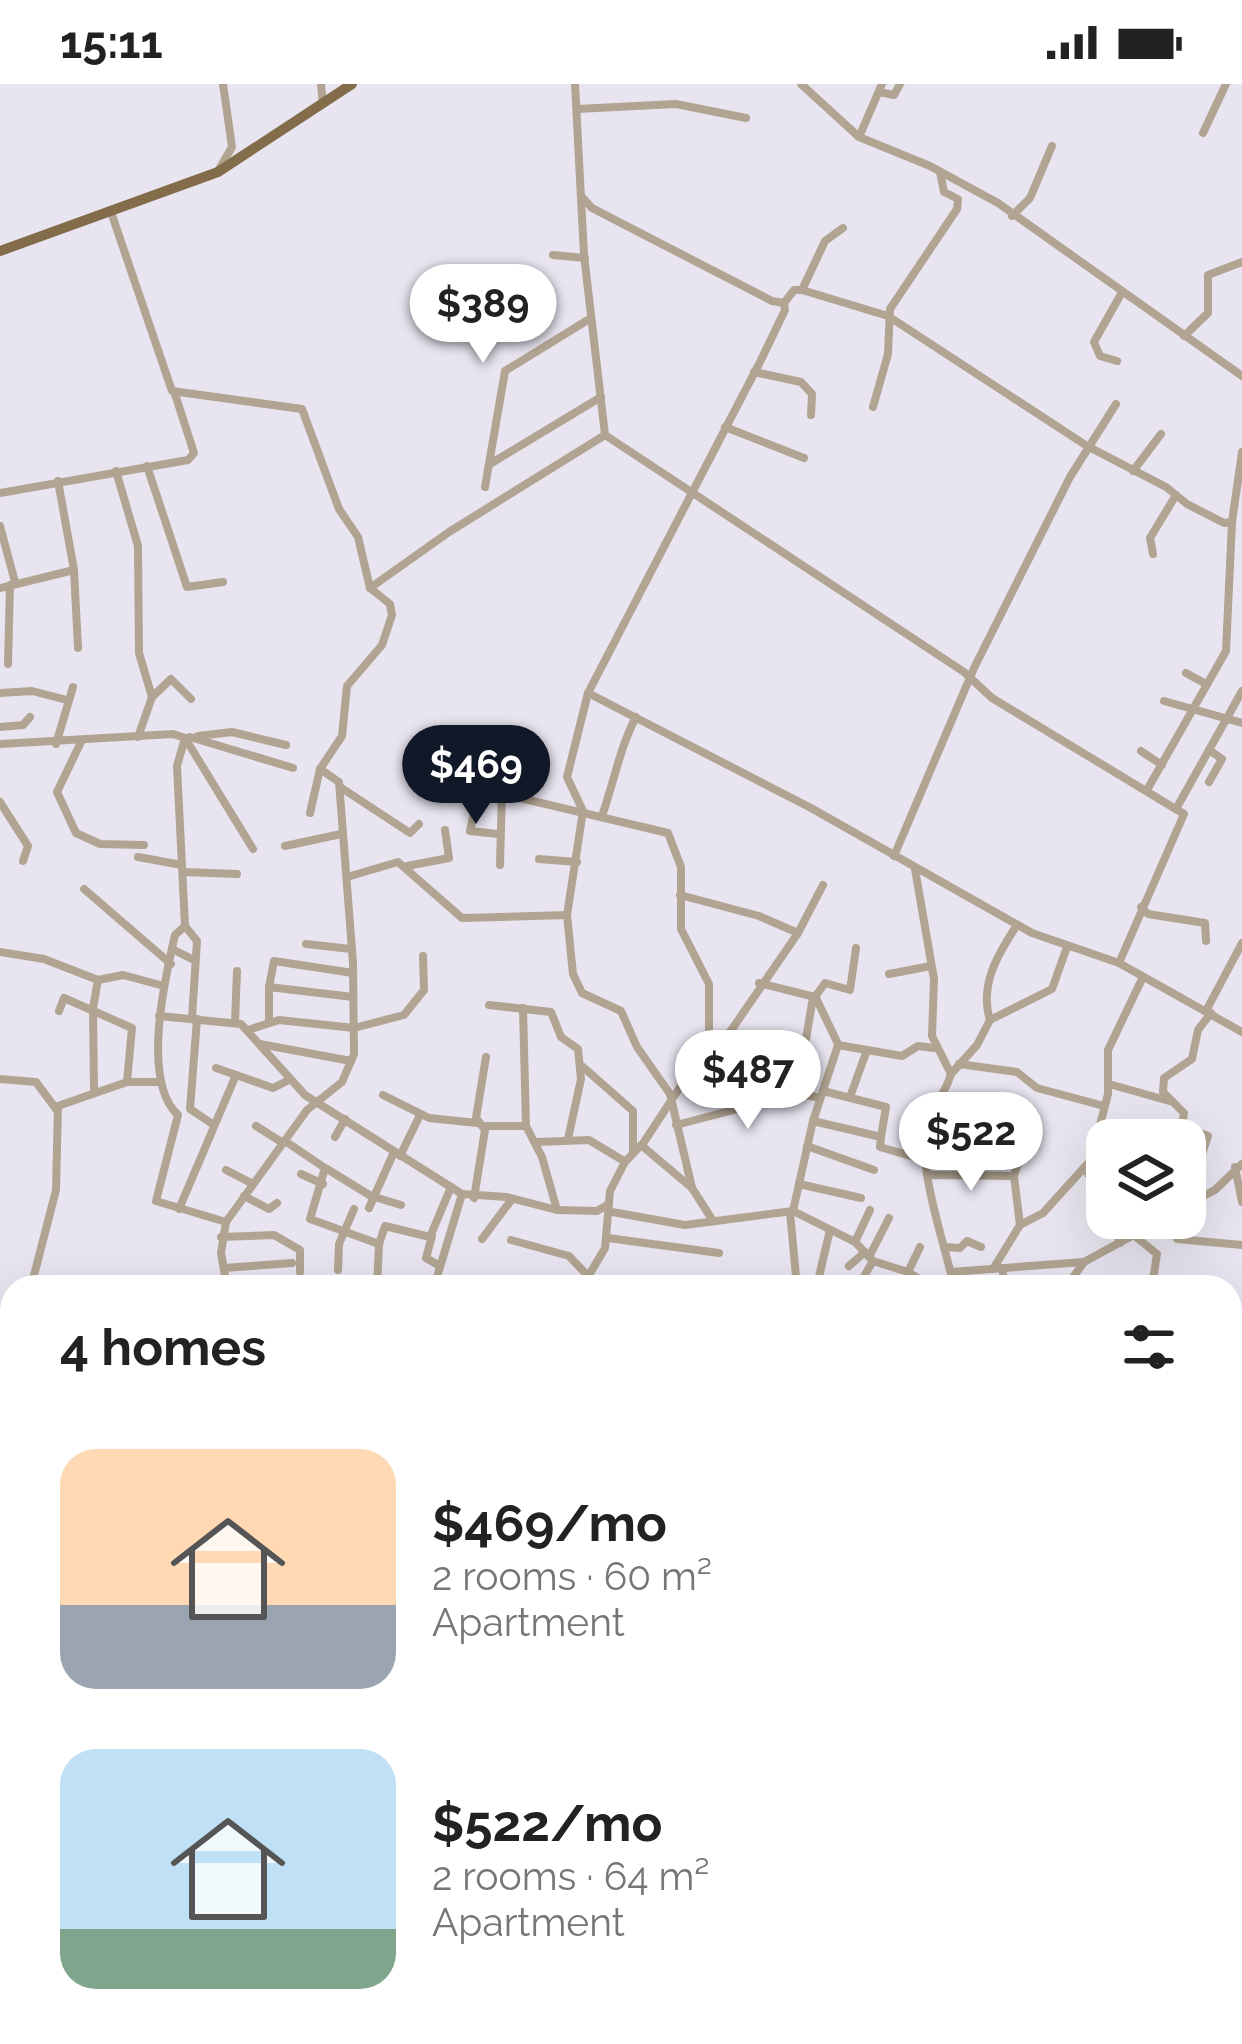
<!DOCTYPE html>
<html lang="en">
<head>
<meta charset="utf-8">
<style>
	:root { --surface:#fff; --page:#f2f2f2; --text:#222; --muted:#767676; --accent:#111827 }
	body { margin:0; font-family:Raleway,sans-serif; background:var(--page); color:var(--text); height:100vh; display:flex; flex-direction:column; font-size:45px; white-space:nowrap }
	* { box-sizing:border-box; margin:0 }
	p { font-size:39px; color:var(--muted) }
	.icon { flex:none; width:66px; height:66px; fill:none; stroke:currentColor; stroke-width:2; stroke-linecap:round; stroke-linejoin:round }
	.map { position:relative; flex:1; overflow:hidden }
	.sheet { position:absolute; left:0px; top:1191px; width:1242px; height:771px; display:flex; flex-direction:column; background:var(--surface); border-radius:36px 36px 0 0; box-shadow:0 12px 48px #0002 }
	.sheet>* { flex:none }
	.buttons { position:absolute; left:1086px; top:1035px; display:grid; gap:24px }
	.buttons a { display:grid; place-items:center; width:120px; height:120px; border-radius:24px; background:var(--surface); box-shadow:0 12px 48px #0002; font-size:60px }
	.price { position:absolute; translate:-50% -102px; padding:0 27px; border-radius:42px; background:#fff; color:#222; font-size:39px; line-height:78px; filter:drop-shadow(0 3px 6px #0008) }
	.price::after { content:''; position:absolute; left:50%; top:72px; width:36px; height:27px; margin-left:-18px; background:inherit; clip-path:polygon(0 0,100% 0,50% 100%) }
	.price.active { background:var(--accent); color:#fff }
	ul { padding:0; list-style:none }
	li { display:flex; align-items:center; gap:36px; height:300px; padding:0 60px }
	li span { display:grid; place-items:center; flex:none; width:336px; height:240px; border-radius:36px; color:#555 }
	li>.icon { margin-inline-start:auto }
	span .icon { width:144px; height:144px; fill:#fffc; stroke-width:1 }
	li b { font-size:51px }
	h2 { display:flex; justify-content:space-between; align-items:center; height:144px; padding:0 60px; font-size:51px }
	.status { display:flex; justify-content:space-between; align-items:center; height:84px; padding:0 60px; background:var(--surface); direction:ltr }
	.status svg { height:33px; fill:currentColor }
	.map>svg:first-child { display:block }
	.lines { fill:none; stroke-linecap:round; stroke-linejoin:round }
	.minor { stroke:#b1a492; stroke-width:8 }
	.major { stroke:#826c4a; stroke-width:10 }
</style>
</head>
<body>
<div class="status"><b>15:11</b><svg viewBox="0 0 49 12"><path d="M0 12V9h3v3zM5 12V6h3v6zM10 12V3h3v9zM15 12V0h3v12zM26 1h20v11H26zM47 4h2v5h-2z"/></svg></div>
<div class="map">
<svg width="1242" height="1960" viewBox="0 0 1242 1960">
	<rect width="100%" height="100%" fill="#e8e5f0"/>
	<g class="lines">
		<g class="minor">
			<polyline points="321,0 323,20"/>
			<polyline points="575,0 584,171 605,351 964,588 992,614 1184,730 1119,879"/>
			<polyline points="801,0 859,53 930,82 998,119 1242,292"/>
			<polyline points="879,8 894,11 900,0"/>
			<polyline points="577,25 676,20 746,34"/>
			<polyline points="1203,49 1226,0"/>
			<polyline points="859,53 882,0"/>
			<polyline points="218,87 232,63 223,0"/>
			<polyline points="581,112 592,124 772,217 784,219 794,206 802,206 888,232 1087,362 1166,403 1187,420 1224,439 1232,438"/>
			<polyline points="112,131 172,307 302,325 339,425 358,453 370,504"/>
			<polyline points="1012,132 1030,114 1052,62"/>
			<polyline points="553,171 585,174"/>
			<polyline points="802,206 825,157 843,144"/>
			<polyline points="784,219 785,226 761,276 588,609 811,724 1032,849 1119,879 1242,948"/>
			<polyline points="1184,252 1208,229 1208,191 1242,178"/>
			<polyline points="1117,277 1100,272 1094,258 1121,210"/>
			<polyline points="754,288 801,298 812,310 811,331"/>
			<polyline points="873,323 888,270 890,225 957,125 958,115 944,108 940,88"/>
			<polyline points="725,343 804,374"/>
			<polyline points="490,380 601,313"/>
			<polyline points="147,382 187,503 223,498"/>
			<polyline points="116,387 138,462 139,569 152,613 138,653"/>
			<polyline points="1133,387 1161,350"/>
			<polyline points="485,403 505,287 591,234"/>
			<polyline points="0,409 188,376 194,369 175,310"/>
			<polyline points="0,442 15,498"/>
			<polyline points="1153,470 1150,454 1176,411"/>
			<polyline points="74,486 78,564"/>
			<polyline points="0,504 74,486 58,397"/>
			<polyline points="8,580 10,501"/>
			<polyline points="1186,589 1206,600"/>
			<polyline points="0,609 32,607 67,616"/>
			<polyline points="588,609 567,693 583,727 567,831 573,890 582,909 621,927 637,963 670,1010 692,1104"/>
			<polyline points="152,613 171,595 191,615"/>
			<polyline points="1164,617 1242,639"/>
			<polyline points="0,643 23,641 30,633"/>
			<polyline points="198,652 232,648 286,661"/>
			<polyline points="190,653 293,684"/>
			<polyline points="185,654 253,765"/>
			<polyline points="81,658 57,708 76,749 100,760 144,761"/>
			<polyline points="0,660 173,650 185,654 177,682 185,842 197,857 192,934"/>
			<polyline points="56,660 73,603"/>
			<polyline points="1141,667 1162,681"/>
			<polyline points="485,682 470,747 498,750"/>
			<polyline points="444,696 668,749 681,783 681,845 709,900 709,959"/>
			<polyline points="1209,698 1222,675 1209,666"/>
			<polyline points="340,703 410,749 419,740"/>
			<polyline points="1147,706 1226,567 1232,438 1242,368"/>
			<polyline points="0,718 28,762 23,777"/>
			<polyline points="1176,725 1242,607"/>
			<polyline points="310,729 320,685"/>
			<path d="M602,732C614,698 620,663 636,633"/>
			<polyline points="285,762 341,750"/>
			<polyline points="894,772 974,584 1070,393 1116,320"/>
			<polyline points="138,773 182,781"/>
			<polyline points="539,775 577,778"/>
			<polyline points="500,781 502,707"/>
			<polyline points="407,782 449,774 445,746"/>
			<path d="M915,785L934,895L932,952L951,990C946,1008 932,1024 927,1042C917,1086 945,1159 954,1203"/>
			<polyline points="183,788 237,790"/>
			<polyline points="347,793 398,778 462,834 567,831"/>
			<polyline points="84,805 171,880"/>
			<polyline points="680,811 759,832 798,849"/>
			<polyline points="1141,823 1148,830 1205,839 1206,857"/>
			<path d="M185,842L175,851C165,894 141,997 178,1031L156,1117L226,1138"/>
			<polyline points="306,860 351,865"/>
			<polyline points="172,865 194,876"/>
			<polyline points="0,868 44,875 98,896 123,891 164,902"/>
			<polyline points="889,890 931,882"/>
			<polyline points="759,899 815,913 825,899 850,906 856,864"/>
			<polyline points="269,903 274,877 353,889"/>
			<polyline points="816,914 838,960"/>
			<polyline points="489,921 551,928 561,953 578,965 581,995 568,1055"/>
			<polyline points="523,924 526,1042 542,1073 557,1126"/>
			<polyline points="1207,925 1242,859"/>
			<polyline points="59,927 64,914 132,944 127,998"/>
			<polyline points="159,932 241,940 305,1011 462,1110 507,1113 557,1126 597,1127 609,1120"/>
			<polyline points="197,935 190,1025 214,1041"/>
			<path d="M990,936C979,901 998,870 1017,841"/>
			<polyline points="235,938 237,887"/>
			<polyline points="269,939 269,903 353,913"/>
			<polyline points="248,946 279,936 354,944 404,931 424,906 423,872"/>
			<polyline points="718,954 753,1021"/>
			<polyline points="260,960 351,977"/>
			<polyline points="959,980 1017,988 1037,1004 1104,1022"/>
			<polyline points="583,983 633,1027 633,1068"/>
			<polyline points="216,984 273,1004 287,997"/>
			<polyline points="951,990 977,961 990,936 1052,905 1067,863"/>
			<polyline points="0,995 36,998 56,1025"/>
			<polyline points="1109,1000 1173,1018 1184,1029 1182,1042 1208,1052 1185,1121"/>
			<polyline points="94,1007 93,924 98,896"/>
			<polyline points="823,1007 886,1023 881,1053"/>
			<polyline points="797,1009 813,913"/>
			<polyline points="383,1011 429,1034 477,1039"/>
			<polyline points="850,1013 867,966"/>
			<polyline points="1172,1017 1163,1008 1164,994 1192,975 1198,946 1211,929"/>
			<polyline points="929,1036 984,1047 995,1020"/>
			<polyline points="813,1037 881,1053 880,1063 928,1077"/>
			<polyline points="676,1041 753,1021 792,1018 797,1009 820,1014"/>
			<polyline points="256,1042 283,1059"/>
			<polyline points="484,1042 526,1042"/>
			<polyline points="335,1053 345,1035"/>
			<polyline points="285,1057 325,1084 310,1135 379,1160"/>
			<polyline points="537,1058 589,1056 624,1077"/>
			<polyline points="641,1061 692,1104 713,1137"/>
			<polyline points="807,1062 874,1086"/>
			<polyline points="400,1072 420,1031"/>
			<polyline points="1235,1083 1242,1118"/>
			<polyline points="1085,1084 1107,1126"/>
			<polyline points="327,1085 371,1112 401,1121"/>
			<polyline points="226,1086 253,1100"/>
			<polyline points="301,1090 323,1100"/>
			<polyline points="931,1091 1014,1092"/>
			<polyline points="799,1100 861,1114"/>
			<polyline points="244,1112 269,1125 277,1119"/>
			<polyline points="474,1114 485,1046 476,1034 486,973"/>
			<polyline points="1186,1121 1215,1106 1242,1080"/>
			<polyline points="369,1124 394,1068"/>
			<polyline points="179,1125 236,991"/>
			<polyline points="793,1127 813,1037 838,961 902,972 918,962 934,964"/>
			<polyline points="612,1128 685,1141 793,1127 855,1158 873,1177 908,1188 932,1203"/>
			<polyline points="790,1128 797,1203"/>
			<polyline points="1111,1134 1120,1159"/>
			<polyline points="1169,1134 1177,1155 1242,1161"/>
			<polyline points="1020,1141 1014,1092 1028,1045"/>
			<polyline points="432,1152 426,1174 440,1182"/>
			<polyline points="221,1153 274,1151 300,1166 300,1188"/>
			<polyline points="1136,1153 1157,1170 1152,1203"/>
			<polyline points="608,1154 719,1169"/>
			<polyline points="482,1155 512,1115"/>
			<polyline points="511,1156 569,1172 588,1192"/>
			<polyline points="855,1158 870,1126"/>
			<polyline points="944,1163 960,1164 967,1157 981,1163"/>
			<polyline points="869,1173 889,1134"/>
			<polyline points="849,1182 865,1168"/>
			<polyline points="224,1184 292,1179"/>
			<polyline points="1002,1184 1004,1196 1029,1199"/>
			<polyline points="993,1185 1020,1141 1043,1129 1091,1076 1108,1010 1108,966 1142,895"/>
			<polyline points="338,1186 339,1160 354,1125"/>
			<polyline points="908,1188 920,1163"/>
			<polyline points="951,1188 1084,1178 1165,1134"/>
			<polyline points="818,1197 830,1146"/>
			<polyline points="860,1199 873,1177"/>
			<polyline points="31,1203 56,1106 58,1022 127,998 160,998"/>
			<polyline points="227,1203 221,1169 226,1138 307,1026 342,998 354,970 353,879 339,698 320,685 342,652 347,602 382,561 392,531 390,520 370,504 449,448 605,351"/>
			<polyline points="377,1203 379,1160 385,1142 430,1153 451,1103"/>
			<polyline points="434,1203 462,1110"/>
			<polyline points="582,1203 605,1164 610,1107 625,1078 644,1058 709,959 730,948 798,849 823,801"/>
			<polyline points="1066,1203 1084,1178"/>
			<polyline points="0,1262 12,1266"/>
			<polyline points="6,1264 12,1251"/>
			<polyline points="1230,1276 1242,1265"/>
			<polyline points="1230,1318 1242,1314"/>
			<polyline points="0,1326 12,1337"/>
			<polyline points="0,1401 12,1382"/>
			<polyline points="0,1412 12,1417"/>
			<polyline points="0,1443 12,1449"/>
			<polyline points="0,1496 12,1502"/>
			<polyline points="0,1558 12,1604"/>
			<polyline points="1230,1615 1242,1602"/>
			<polyline points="1236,1635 1234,1694 1242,1689"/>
			<polyline points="0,1682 12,1677"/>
			<polyline points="0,1705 12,1710"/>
			<polyline points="12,1717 0,1745 12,1766"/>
			<polyline points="1230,1776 1242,1770"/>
			<polyline points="0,1795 12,1802"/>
			<polyline points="1230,1828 1230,1890"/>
			<polyline points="0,1847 12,1824"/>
			<polyline points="0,1870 12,1869"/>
			<polyline points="0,1936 0,1949"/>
			<polyline points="493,1950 501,1960"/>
			<polyline points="799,1950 803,1960"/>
			<polyline points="1151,1950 1154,1960"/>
			<polyline points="404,1952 429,1951 440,1960"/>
			<polyline points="1238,1954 1238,1960"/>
			<polyline points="35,1960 37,1950"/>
			<polyline points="102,1960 103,1954"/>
			<polyline points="171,1960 173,1950"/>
			<polyline points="303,1960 305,1955"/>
			<polyline points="343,1960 358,1951 404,1950"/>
			<polyline points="666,1960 669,1950"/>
			<polyline points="698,1960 717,1950"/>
			<polyline points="894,1960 904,1950"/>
			<polyline points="1087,1960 1094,1950"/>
			<polyline points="1209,1960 1211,1950"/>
		</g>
		<polyline class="major" points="0,167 218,88 352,0"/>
	</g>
</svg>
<div class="buttons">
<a><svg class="icon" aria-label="layers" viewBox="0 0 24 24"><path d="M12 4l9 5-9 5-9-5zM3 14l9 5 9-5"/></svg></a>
</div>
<b class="price" style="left:483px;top:282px">$389</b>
<b class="price active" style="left:476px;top:743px">$469</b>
<b class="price" style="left:748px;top:1048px">$487</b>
<b class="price" style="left:971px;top:1110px">$522</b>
<section class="sheet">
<h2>4 homes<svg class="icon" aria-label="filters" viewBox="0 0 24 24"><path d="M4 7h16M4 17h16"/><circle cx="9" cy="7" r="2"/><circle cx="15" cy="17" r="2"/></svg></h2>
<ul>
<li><span style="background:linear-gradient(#ffd9b3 65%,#9aa5b1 0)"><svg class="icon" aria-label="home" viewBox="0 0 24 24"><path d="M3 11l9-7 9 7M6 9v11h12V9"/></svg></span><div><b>$469/mo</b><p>2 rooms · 60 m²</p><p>Apartment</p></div></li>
<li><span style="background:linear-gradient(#bfe0f5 75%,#7fa58c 0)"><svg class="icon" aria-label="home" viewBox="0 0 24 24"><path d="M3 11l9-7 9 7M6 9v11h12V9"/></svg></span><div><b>$522/mo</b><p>2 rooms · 64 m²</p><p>Apartment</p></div></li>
</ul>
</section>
</div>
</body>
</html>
